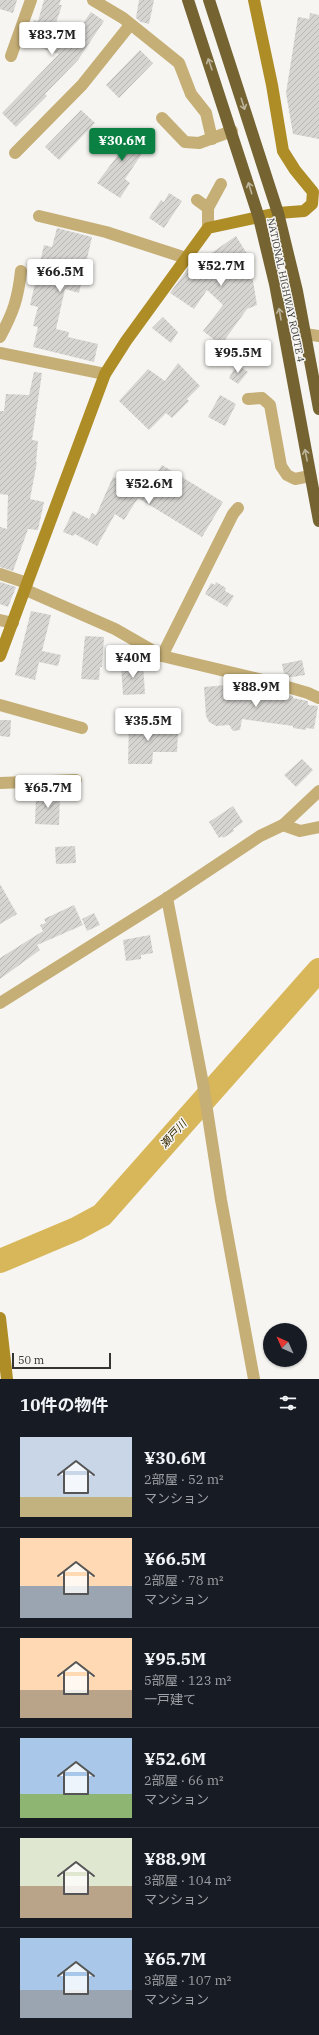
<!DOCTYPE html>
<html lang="ja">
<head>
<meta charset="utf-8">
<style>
	:root { --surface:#171b24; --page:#242831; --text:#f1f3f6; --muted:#9ea1a6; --line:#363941; --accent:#0b8043 }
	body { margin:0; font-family:"IBM Plex Serif","Noto Sans JP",serif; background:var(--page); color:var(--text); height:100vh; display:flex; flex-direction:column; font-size:15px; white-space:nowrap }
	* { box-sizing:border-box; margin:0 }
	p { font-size:13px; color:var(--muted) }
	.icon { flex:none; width:22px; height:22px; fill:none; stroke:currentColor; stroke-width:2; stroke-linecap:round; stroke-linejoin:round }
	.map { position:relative; height:1379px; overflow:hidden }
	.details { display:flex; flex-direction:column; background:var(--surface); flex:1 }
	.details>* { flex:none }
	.needle { width:26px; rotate:315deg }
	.controls { position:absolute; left:263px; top:1323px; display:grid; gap:8px }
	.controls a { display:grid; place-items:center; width:44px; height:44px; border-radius:50%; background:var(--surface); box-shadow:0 1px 3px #0004; font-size:20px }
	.scale { position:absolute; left:12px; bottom:10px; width:99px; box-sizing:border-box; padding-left:4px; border:2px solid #353533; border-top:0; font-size:11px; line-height:14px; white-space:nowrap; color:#353533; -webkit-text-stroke:3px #f6f5f1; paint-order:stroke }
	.price { position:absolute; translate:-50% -34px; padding:0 9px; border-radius:4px; background:#fff; color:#222; font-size:13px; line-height:26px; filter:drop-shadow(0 1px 2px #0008) }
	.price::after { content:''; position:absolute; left:50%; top:24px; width:12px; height:9px; margin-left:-6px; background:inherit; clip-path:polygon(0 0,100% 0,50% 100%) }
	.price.on { background:var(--accent); color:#fff }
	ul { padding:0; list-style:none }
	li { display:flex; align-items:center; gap:12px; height:100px; padding:0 20px }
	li+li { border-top:1px solid var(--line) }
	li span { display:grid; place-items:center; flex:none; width:112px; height:80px; border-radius:0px; color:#555 }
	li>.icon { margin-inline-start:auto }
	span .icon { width:48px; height:48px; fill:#fffc; stroke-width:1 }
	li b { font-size:17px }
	h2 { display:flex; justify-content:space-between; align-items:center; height:48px; padding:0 20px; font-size:17px }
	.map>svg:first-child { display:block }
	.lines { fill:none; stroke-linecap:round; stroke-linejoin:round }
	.river { stroke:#d8b65a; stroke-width:24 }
	.building { fill:url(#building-hatch) }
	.street { stroke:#c6af76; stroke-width:12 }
	.secondary { stroke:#ae8c26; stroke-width:12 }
	.highway { stroke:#756332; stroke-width:12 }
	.oneway { stroke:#bcb39b }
	.labels { text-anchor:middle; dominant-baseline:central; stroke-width:3; stroke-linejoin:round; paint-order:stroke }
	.street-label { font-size:10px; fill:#353533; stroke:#f6f5f1 }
	.water-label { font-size:11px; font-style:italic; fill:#382a01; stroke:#f6f5f1 }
</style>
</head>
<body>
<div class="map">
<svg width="319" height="1379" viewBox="0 0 319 1379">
	<defs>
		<pattern id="building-hatch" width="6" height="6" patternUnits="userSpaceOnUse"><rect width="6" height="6" fill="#d6d5d1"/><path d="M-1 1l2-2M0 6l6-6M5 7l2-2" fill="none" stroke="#b8b7b4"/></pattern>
	</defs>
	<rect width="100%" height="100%" fill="#f6f5f1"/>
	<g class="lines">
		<polyline class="river" points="0,1261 76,1229 102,1215 319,970"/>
	</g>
	<g class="building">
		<polygon points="0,0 17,0 13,13 0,9"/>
		<polygon points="44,0 61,0 59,5 62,5 55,26 76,33 91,12 104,21 78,60 45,94 47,96 16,127 2,113 59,54 26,43 34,20 38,21"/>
		<polygon points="139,0 154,0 149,24 141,22 136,18"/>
		<polygon points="310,13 319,15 319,139 293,134 286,93 298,17 309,19"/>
		<polygon points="140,50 153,63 119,98 106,85"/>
		<polygon points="81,110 95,123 59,160 45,147"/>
		<polygon points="134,130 147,139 143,144 147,146 125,179 130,183 120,198 97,183 118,155 103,145 110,135 123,145"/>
		<polygon points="169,193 182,201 164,228 149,218 161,200 164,202"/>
		<polygon points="57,228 92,237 79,293 65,289 56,329 69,332 68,337 98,344 94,362 33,347 38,327 33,326 38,307 30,305 44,245 52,247"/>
		<polygon points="236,236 249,257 257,305 247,309 221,345 203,331 223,305 207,290 194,309 170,293 192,263 201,266 197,263"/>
		<polygon points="163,317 178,332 171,343 152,328"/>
		<polygon points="178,363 200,386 187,399 189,401 172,418 166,413 149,430 119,401 148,369 165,381"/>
		<polygon points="237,364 248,372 238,384 229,378"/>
		<polygon points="34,372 42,373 32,440 38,441 36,462 37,462 30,499 44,502 38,530 28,529 13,571 0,567 0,527 7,529 8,495 0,494 0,411 4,411 6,394 29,395"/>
		<polygon points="220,395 236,404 225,426 208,417"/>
		<polygon points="162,465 223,502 202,537 138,498 124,520 115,514 97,546 75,534 73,536 63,532 73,511 89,519 92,513 96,515 113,477 126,485 132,477 148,487"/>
		<polygon points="0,582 16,587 8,607 0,604"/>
		<polygon points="216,582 226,588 225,591 234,596 227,607 205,594 211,583 215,585"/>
		<polygon points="31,611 51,615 42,651 61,655 58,666 39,662 35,680 15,675"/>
		<polygon points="85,636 104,637 102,667 100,667 99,680 81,679"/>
		<polygon points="302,660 305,675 285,678 282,664"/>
		<polygon points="143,663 145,694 123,695 121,665"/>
		<polygon points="226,685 287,695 293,696 293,698 308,701 308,705 318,706 314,729 306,728 306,730 293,728 293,726 242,719 240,730 233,731 229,725 216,726 209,722 206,716 204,687"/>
		<polygon points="129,719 153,720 153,734 178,734 177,752 153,752 152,764 128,764"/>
		<polygon points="0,720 11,720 10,737 0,736"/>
		<polygon points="302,759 313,770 296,787 284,775"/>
		<polygon points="60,793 59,825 35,824 36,794"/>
		<polygon points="233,806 243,822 233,829 234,831 223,838 222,836 219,838 209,822"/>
		<polygon points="75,846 76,863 56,864 55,847"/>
		<polygon points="0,884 17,914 0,924"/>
		<polygon points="74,905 83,925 37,945 40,950 0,979 0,958 43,931 40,925 46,923 44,919"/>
		<polygon points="94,913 100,925 87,931 82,919"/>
		<polygon points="150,935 153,953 141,955 141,959 126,961 123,940"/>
	</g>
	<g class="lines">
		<g class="street">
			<polyline points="93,0 123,18 179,63 191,94 206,113 212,139"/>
			<polyline points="11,56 31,0"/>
			<polyline points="162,118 185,142 199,143 232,131"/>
			<polyline points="15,153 82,85 130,25"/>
			<polyline points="197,200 208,208"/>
			<polyline points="39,216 106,232 186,258"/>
			<polyline points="208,228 208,208 221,184"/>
			<polyline points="305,334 319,336"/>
			<path d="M0,337C13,313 18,299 21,271"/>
			<polyline points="0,353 105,374"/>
			<polyline points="248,399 262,398 270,405 281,466 287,475 295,479 310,476"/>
			<polyline points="0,574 27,583"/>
			<polyline points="26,590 115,629 162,656 267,681 308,693 319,698"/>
			<polyline points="0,620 13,623"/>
			<polyline points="162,656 233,514 238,508"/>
			<polyline points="0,705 82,728"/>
			<polyline points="0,783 76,780"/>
			<polyline points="283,825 300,831 319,827"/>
			<polyline points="167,898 203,1084 221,1200 254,1379"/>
			<polyline points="0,1003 167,898 260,836 283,825 319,791"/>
		</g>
		<g class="secondary">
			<polyline points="0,656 105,374 126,341 208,228 278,213 304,211 312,204 313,192 295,170 283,151 272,85 254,0"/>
			<polyline points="0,1318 7,1379"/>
		</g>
		<g class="highway">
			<polyline points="188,0 259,218 275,284 319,521"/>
			<polyline points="209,0 278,213 297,291 319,409"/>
		</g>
	</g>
	<defs><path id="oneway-shaft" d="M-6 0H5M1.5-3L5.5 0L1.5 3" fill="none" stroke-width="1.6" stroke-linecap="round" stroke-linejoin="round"/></defs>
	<g class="oneway">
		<use href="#oneway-shaft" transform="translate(210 64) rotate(-109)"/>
		<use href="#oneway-shaft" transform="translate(243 104) rotate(72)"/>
		<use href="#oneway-shaft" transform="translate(250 188) rotate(-107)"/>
		<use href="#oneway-shaft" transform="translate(280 314) rotate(-100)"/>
		<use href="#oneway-shaft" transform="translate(306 455) rotate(-101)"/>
	</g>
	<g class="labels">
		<g class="street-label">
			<text transform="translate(286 290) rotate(78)">NATIONAL HIGHWAY ROUTE 4</text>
		</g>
		<g class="water-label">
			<text transform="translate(173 1134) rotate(-48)">瀬戸川</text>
		</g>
	</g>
</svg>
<div class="controls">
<a><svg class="needle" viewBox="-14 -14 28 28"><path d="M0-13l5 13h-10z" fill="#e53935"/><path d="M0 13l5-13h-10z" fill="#9ea1a6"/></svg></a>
</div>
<div class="scale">50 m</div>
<b class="price" style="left:52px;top:56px">¥83.7M</b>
<b class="price on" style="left:122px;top:162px">¥30.6M</b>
<b class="price" style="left:221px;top:287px">¥52.7M</b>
<b class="price" style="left:60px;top:293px">¥66.5M</b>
<b class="price" style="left:238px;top:374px">¥95.5M</b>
<b class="price" style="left:149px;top:505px">¥52.6M</b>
<b class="price" style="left:133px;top:679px">¥40M</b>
<b class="price" style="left:256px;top:708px">¥88.9M</b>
<b class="price" style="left:148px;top:742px">¥35.5M</b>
<b class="price" style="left:48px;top:809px">¥65.7M</b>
</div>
<section class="details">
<h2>10件の物件<svg class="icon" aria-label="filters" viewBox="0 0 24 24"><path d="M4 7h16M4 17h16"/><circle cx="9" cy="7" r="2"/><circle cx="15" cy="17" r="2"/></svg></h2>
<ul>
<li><span style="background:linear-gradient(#c9d6e8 75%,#c2b280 0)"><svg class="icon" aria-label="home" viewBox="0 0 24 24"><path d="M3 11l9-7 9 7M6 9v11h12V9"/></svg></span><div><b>¥30.6M</b><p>2部屋 · 52 m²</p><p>マンション</p></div></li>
<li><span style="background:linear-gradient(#ffd9b3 60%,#9aa5b1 0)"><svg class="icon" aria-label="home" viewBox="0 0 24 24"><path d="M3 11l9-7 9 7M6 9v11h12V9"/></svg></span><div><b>¥66.5M</b><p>2部屋 · 78 m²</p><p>マンション</p></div></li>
<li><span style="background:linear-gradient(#ffd9b3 65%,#b9a48a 0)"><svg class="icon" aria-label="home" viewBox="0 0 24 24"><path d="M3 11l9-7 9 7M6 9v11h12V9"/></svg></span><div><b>¥95.5M</b><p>5部屋 · 123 m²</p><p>一戸建て</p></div></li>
<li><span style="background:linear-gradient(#a9c7e8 70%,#8fb573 0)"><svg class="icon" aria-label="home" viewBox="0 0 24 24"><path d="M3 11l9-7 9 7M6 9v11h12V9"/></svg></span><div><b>¥52.6M</b><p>2部屋 · 66 m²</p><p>マンション</p></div></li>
<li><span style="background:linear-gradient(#dfe7d0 60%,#b9a48a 0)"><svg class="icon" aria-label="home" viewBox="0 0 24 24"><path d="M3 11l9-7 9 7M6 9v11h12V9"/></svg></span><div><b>¥88.9M</b><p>3部屋 · 104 m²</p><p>マンション</p></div></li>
<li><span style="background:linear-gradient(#a9c7e8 65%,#9aa5b1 0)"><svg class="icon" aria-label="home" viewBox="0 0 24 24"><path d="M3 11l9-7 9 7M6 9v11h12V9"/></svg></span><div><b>¥65.7M</b><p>3部屋 · 107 m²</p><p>マンション</p></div></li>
</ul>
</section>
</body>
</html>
